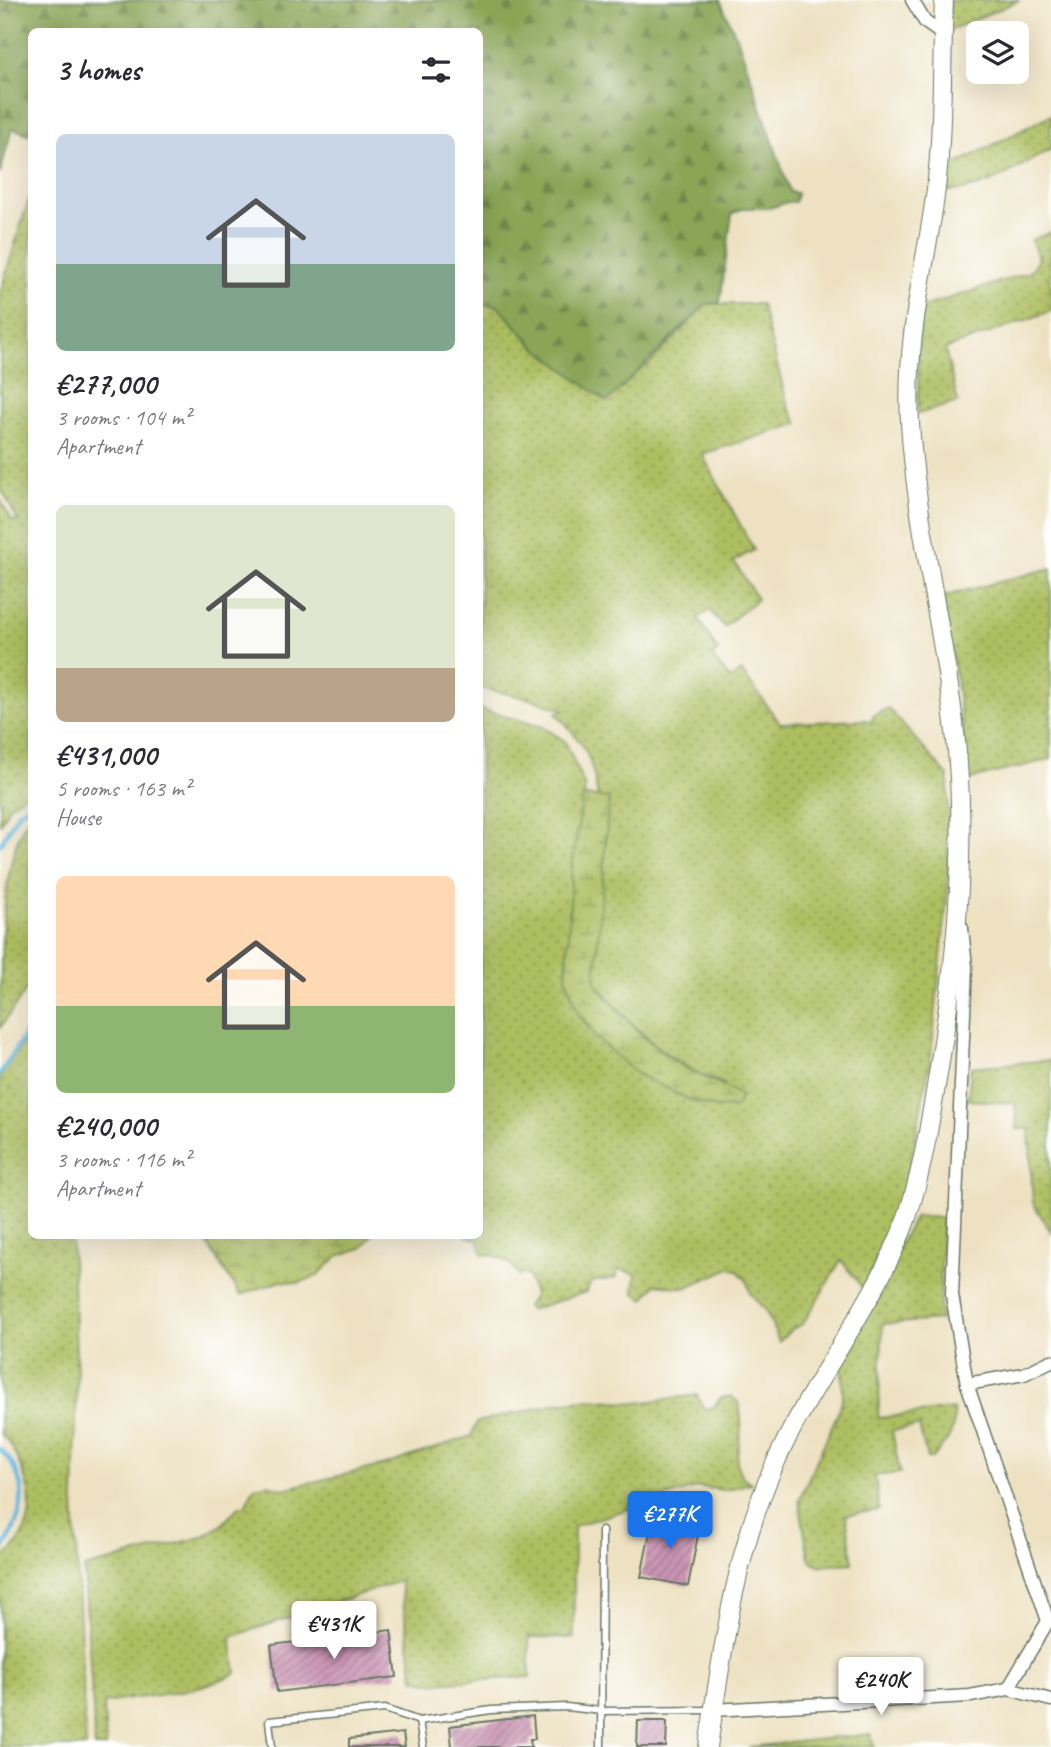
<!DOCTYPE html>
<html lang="en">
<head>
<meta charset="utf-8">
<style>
	:root { --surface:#fff; --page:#f7f7f7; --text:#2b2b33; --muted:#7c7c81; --accent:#1a73e8 }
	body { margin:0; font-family:Caveat,sans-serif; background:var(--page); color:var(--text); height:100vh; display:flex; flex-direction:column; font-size:26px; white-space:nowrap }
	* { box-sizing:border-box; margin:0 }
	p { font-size:23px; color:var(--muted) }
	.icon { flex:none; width:38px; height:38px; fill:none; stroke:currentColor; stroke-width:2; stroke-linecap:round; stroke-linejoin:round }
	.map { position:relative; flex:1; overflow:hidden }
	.panel { position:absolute; left:28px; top:28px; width:455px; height:1211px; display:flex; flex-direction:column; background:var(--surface); border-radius:10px; box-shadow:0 7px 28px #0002 }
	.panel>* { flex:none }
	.fabs { position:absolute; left:966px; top:21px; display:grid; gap:14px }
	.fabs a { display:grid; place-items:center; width:63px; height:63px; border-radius:10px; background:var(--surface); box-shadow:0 7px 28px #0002; font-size:35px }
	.price { position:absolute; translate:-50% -60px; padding:0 16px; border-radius:7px; background:#fff; color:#222; font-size:23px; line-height:46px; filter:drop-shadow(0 2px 4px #0008) }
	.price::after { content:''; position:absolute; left:50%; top:42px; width:21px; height:16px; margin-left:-10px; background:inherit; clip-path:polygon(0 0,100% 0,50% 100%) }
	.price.selected { background:var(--accent); color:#fff }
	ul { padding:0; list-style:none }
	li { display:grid; align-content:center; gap:14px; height:371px; padding:0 28px }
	li span { display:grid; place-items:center; height:217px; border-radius:10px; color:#555 }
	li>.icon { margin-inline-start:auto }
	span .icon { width:126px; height:126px; fill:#fffc; stroke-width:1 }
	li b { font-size:30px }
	h2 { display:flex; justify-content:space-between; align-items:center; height:84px; padding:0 28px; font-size:30px }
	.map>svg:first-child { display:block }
	.grass { fill:url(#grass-dots); stroke:#667e4a; stroke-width:2 }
	.forest { fill:url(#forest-firs); stroke:#547146; stroke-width:2 }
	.wetland { fill:url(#wetland-marsh); stroke:#667e4a; stroke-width:2 }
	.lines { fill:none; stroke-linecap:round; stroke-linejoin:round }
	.stream { stroke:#69b8e3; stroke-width:4.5 }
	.building { fill:url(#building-hatch) }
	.lane-casing { stroke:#677665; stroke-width:9 }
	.street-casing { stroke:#677665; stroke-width:15 }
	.secondary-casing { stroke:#677665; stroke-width:20 }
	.lane { stroke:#fff; stroke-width:6 }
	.street { stroke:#fff; stroke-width:12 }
	.secondary { stroke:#fff; stroke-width:18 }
</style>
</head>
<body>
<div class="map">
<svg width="1051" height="1747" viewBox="0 0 1051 1747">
	<defs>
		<pattern id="grass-dots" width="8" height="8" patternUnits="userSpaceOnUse" patternTransform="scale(1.75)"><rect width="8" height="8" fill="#adbe61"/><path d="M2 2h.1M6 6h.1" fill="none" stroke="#8c9c51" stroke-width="1.8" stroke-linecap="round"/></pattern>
		<pattern id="forest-firs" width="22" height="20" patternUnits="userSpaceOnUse" patternTransform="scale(1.75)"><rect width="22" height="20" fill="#8aa557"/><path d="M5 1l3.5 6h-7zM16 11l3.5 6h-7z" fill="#708849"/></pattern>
		<pattern id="wetland-marsh" width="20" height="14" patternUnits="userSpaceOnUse" patternTransform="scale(1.75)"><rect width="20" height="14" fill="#adbe61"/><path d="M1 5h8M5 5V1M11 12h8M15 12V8" fill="none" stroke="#8c9c51"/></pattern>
		<pattern id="building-hatch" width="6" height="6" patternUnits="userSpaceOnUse" patternTransform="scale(1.75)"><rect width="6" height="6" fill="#ca94b4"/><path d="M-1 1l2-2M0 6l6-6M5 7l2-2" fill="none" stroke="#a37a93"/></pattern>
	</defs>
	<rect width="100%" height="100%" fill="#fff"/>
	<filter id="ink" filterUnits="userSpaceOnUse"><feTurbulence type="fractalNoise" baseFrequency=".0143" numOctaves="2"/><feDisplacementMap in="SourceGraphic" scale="14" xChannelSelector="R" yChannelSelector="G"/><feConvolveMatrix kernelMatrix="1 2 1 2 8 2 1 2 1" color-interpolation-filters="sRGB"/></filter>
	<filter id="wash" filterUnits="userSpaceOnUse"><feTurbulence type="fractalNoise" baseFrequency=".00686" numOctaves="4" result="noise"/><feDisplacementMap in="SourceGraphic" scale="28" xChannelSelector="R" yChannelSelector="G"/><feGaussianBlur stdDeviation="1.57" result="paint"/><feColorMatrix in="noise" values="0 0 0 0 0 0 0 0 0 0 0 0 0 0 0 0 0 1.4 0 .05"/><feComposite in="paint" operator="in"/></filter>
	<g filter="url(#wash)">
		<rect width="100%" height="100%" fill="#ede1c1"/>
		<g class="grass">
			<polygon points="950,0 1020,0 948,31"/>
			<path d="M1051,115V149C1019,166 983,193 945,191L946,169Z"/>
			<polygon points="31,192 31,790 9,806 0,825 0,499 12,521 18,520 0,487 0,293"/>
			<polygon points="1051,232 1051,311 945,349 958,402 918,414 918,349 923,307 1030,272 1039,259 1031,240"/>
			<path d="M480,303L498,306L534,346L647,366L706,304H761L788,406L798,424L702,454L754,550L734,561L757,599L724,627L710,610L698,618L718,651L712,656L730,679L741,671L780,723L866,720L872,723L873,716L888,708L948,776V887L931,1056L905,1190L889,1238L863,1289L841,1260L803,1324L792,1329L779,1342L766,1311L750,1293L747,1281L737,1270L730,1268L685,1288L656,1284L644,1299L634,1293L636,1274L619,1269L615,1278L591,1282L586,1292L530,1310L527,1307L534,1296L529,1277L524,1273L519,1276C511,1261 500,1255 483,1254L478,1240L465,1236H480V709L543,727L565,741L585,787L572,866L566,978L578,1013L596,1038L637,1074L690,1100L724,1084C669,1065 631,1026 595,982L608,798L598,799C592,755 586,746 556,713L565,710L527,698L480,688Z"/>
			<polygon points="1051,568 1051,759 968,780 956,677 942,597"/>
			<path d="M31,817V983L0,1028C0,980 0,845 31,817Z"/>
			<path d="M31,1029L32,1236H71L77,1375L74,1501L86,1747H0V1562C35,1532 37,1501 18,1460C13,1450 10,1440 0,1434V1077Z"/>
			<polygon points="1051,1060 1051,1232 1033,1203 1029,1129 1017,1129 1015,1103 968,1100 971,1067"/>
			<path d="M915,1216L942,1218L940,1320L883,1324L878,1418L953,1409C958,1430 946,1442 933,1458H927L919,1426L892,1431L900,1473L875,1476L879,1510L846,1515L853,1563L820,1566L809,1559L799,1500L837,1415L843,1396L842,1372L835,1364Z"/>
			<path d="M697,1395L704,1409L713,1407L721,1398L731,1396L739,1403C740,1411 742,1419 741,1426C741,1447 727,1470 751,1483L725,1490L698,1487L574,1526V1638L529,1637L530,1677L432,1683L414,1679L400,1581L231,1637L236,1673C195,1694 149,1695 104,1703L106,1747H95L84,1568L202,1537L222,1525L239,1506H245L254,1487L268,1484L283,1489L385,1465L471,1436L477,1422L558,1403L590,1399L636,1403Z"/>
			<polygon points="871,1734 874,1747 748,1747"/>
		</g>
		<path class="forest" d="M0,0H720L739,43L790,192L797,193L795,202C784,200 777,208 766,208C751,209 746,205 732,214L720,303L706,304L607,402L534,346L498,306L480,303V32H32L31,135L12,128L0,174Z"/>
		<g class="wetland">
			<path d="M583,796L609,798L595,982C620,1013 647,1045 682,1066C701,1077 722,1083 741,1096L736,1107L717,1108L690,1100L637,1074L596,1038L578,1012L566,978L572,866Z"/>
			<polygon points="206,1236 372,1236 362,1248 338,1256 317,1276 299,1283 281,1281 240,1295 208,1245"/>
		</g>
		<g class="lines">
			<g class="stream">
				<polyline points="0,845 19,811 32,805"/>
				<polyline points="0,1074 32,1023"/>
				<path d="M0,1449C25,1474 27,1502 12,1532C9,1539 6,1546 0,1551"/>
			</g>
		</g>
		<g id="blocks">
			<g class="building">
				<polygon points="653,1516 700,1525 688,1586 641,1577"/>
				<polygon points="391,1630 397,1677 277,1692 271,1645"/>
				<polygon points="533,1716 535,1739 530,1739 531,1747 452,1747 450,1726"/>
				<polygon points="638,1721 667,1721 666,1747 637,1747"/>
				<polygon points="403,1733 405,1747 349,1747 349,1739"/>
			</g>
		</g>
	</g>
	<g filter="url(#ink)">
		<use href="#blocks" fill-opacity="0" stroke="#677665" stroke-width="2"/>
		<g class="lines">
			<g class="lane-casing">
				<g id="lane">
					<polyline points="419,1721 423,1747"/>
					<polyline points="272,1747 269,1721 385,1709 419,1721 491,1710 566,1707 602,1711 711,1710"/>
					<polyline points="601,1747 602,1531"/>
				</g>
			</g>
			<g class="street-casing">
				<g id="street">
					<polyline points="912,0 925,22 942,34"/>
					<polyline points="962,928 966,967 952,1295 967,1384 1048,1621 1008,1689"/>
					<polyline points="967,1384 1024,1374 1051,1361"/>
					<polyline points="713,1710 970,1696 1008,1689 1051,1700"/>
				</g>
			</g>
			<g class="secondary-casing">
				<path id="secondary" d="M708,1747C722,1653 735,1553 774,1466C810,1383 870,1312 903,1228C915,1197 922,1164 928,1132C950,1012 967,884 958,763C949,648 917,537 910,423C906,346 920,290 932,217C944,146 941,71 944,0"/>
			</g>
			<use href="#lane" class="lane"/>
			<use href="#street" class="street"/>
			<use href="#secondary" class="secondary"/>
		</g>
	</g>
</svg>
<div class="fabs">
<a><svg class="icon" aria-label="layers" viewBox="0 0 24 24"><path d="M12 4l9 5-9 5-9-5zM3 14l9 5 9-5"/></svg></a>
</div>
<b class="price selected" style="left:670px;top:1551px">€277K</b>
<b class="price" style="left:334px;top:1661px">€431K</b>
<b class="price" style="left:881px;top:1717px">€240K</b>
<section class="panel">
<h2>3 homes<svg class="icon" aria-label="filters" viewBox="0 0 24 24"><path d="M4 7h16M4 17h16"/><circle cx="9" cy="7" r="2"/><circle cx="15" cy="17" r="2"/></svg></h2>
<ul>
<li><span style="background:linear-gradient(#c9d6e8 60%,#7fa58c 0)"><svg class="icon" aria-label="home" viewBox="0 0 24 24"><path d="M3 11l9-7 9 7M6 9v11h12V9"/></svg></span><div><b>€277,000</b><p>3 rooms · 104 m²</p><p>Apartment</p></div></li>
<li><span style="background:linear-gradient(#dfe7d0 75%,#b9a48a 0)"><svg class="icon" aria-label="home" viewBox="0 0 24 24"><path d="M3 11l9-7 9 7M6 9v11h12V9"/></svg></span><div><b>€431,000</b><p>5 rooms · 163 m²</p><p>House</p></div></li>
<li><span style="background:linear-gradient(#ffd9b3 60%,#8fb573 0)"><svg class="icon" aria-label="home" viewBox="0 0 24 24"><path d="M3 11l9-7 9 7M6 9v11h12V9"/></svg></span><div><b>€240,000</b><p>3 rooms · 116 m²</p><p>Apartment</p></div></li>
</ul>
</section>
</div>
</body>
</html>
